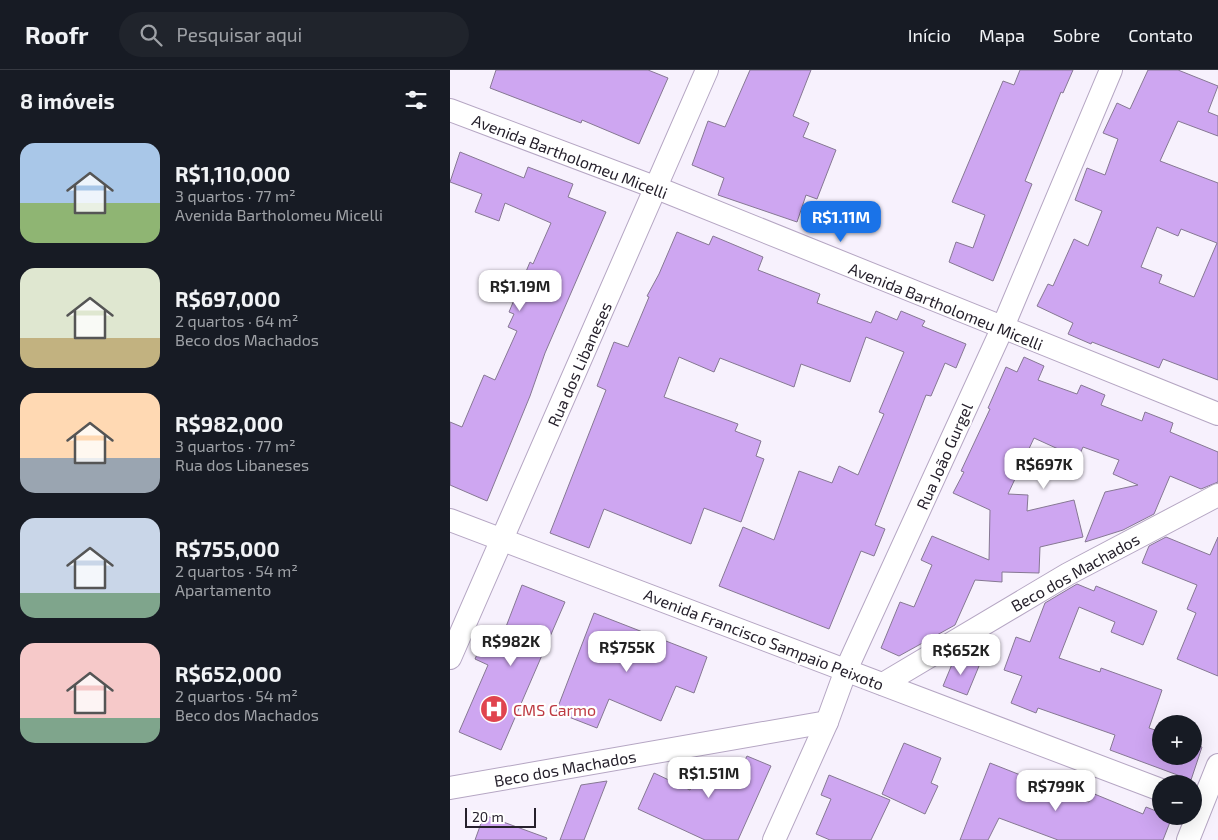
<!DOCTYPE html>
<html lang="pt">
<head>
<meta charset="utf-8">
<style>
	:root { --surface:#171b24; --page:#20242c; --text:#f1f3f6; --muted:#9ea1a6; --line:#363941; --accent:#1a73e8 }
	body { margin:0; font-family:"Exo 2",sans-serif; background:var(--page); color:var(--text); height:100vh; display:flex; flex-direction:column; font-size:19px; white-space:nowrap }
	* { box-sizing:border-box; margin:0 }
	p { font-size:16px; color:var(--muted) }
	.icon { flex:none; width:28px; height:28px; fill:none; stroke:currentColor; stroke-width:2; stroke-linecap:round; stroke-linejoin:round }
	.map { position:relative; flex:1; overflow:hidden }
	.panel { display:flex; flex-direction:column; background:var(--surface); width:450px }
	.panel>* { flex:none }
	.controls { position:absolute; left:702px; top:645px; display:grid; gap:10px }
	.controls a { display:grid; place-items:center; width:50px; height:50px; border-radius:50%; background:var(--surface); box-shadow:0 5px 20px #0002; font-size:25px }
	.scale { position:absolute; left:15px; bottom:12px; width:71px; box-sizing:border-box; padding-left:5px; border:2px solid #26212c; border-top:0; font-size:14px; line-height:18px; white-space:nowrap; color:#26212c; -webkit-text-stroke:4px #fff; paint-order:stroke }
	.price { position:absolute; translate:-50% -42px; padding:0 11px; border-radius:10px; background:#fff; color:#222; font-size:16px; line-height:32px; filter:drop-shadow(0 1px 2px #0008) }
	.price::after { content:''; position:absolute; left:50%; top:30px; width:15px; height:11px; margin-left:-8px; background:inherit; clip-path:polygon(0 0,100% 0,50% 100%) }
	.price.on { background:var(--accent); color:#fff }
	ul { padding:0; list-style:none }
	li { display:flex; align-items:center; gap:15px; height:125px; padding:0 20px }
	li span { display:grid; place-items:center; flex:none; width:140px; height:100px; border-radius:15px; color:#555 }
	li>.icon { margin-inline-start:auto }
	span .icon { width:60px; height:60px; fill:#fffc; stroke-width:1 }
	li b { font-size:21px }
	h2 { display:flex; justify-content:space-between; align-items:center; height:60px; padding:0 20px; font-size:21px }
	header { display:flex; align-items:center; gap:30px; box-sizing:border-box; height:70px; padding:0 25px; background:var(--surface); border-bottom:1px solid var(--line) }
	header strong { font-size:24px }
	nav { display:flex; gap:28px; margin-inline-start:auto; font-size:18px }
	.search { width:350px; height:45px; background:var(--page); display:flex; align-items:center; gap:12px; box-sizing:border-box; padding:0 18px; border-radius:28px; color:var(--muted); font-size:19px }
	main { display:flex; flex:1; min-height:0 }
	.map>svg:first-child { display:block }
	.building { fill:#cea6f1; stroke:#867893; fill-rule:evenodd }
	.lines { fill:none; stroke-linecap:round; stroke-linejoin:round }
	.minor-casing { stroke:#b5a6c3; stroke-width:24 }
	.minor { stroke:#fff; stroke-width:22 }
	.labels { text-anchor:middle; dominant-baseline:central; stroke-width:4.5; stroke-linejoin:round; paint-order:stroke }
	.street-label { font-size:16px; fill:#26212c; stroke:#fff }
	.health-label { font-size:16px; fill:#be3a42; stroke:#fff; text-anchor:start }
</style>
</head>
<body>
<header>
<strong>Roofr</strong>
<div class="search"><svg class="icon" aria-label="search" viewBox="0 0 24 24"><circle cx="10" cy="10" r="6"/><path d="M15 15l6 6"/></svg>Pesquisar aqui</div>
<nav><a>Início</a><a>Mapa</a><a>Sobre</a><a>Contato</a></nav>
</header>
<main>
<section class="panel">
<h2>8 imóveis<svg class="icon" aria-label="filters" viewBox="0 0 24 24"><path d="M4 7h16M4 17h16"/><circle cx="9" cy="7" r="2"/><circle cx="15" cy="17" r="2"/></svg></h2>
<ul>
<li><span style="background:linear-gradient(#a9c7e8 60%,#8fb573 0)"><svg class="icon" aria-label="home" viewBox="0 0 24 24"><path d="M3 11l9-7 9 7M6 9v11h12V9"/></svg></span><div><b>R$1,110,000</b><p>3 quartos · 77 m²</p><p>Avenida Bartholomeu Micelli</p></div></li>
<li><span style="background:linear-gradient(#dfe7d0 70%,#c2b280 0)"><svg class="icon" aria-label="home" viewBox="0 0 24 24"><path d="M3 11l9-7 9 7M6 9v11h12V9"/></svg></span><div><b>R$697,000</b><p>2 quartos · 64 m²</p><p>Beco dos Machados</p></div></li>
<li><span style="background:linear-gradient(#ffd9b3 65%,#9aa5b1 0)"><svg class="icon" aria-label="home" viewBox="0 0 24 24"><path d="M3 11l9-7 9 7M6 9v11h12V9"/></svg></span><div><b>R$982,000</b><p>3 quartos · 77 m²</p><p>Rua dos Libaneses</p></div></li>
<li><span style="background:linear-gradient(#c9d6e8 75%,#7fa58c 0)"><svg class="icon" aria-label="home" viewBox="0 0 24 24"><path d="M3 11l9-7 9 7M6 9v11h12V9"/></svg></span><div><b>R$755,000</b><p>2 quartos · 54 m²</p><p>Apartamento</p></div></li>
<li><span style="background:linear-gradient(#f6c9c9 75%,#7fa58c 0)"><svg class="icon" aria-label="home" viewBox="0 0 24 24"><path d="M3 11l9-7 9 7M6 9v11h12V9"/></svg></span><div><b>R$652,000</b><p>2 quartos · 54 m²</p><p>Beco dos Machados</p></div></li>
</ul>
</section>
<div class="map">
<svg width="768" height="770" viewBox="0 0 768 770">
	<rect width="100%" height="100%" fill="#f7f1fd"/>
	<g class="building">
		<polygon points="46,0 198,0 218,8 189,74 132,50 131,53 40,18"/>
		<polygon points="300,0 361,0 343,46 359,53 353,67 386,80 367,129 356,125 347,152 268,125 274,108 242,95 258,51 275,57"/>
		<polygon points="570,0 623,0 613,23 611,22 575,111 582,114 543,211 499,192 506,172 523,178 535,145 502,132 553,11 564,15"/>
		<path d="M698,0H728L768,16L758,42L768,46V66L728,51L710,91L768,113V310L713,289L709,298L642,272L641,274L618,264L623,253L587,236L598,214L603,216L624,169L638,176L652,141L625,130L637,98L655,105L668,69L653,63L667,33L680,39ZM707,157L728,166L731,159L767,173L744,227L709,213L712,205L691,197Z"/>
		<polygon points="10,82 74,108 78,97 123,114 118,127 156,142 95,283 80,326 37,431 0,415 0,352 12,357 34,305 45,310 67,261 58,257 64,244 59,242 80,192 83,194 101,153 55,133 49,151 25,142 32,124 0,112"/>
		<polygon points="227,162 259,175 263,166 313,187 308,200 370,224 367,233 421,253 426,241 447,250 451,241 475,251 472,256 516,274 506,298 495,293 481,326 476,325 425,455 435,459 424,486 411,481 379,559 269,516 293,457 324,470 349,401 382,413 389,396 408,405 434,344 429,342 454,282 416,267 400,312 351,294 344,317 270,288 264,302 229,287 214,327 288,354 285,361 311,371 306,386 314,389 291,452 254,438 241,474 154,439 139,478 100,463 156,320 147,316 164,272 178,277 199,227 197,226 209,204"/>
		<polygon points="574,287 594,296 588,310 627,324 631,315 655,325 651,335 692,351 695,342 723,353 720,362 768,382 768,412 751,419 720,406 704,444 673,460 635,472 655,422 688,415 663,404 669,390 633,377 628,388 584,368 558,424 578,425 577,441 624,430 633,467 590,477 589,503 552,502 552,512 525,510 505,555 449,586 431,578 450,532 464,537 482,495 471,490 482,466 539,490 540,440 503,423 514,402 511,401 540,339 538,338 556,297 567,302"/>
		<polygon points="716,467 760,485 768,467 768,606 727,589 746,543 737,539 747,515 692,493 699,476"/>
		<polygon points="627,514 644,521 646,516 707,541 693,575 661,562 665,552 629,537 609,588 650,602 651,598 712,620 699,658 711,662 711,686 744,686 744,674 752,677 741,710 660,680 665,665 588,638 586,643 561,633 572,606 554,600 566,567 580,572 595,533"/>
		<polygon points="72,515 115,532 51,680 9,662 38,595 25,589 34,569 49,575"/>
		<polygon points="144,543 257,587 244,623 226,616 211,651 159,629 147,658 106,642"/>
		<polygon points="505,587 529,596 517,625 493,616"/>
		<polygon points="454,673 491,688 481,713 488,716 475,744 432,724"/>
		<polygon points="297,686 321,696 288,770 255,770 188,739 204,703 240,720 252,694 294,692"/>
		<polygon points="540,693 639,732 642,723 693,744 696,737 711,743 711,746 722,747 713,770 608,770 549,748 538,770 510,770"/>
		<polygon points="379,705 440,730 421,770 380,770 366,764 381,729 371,725"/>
		<polygon points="157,711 134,770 110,770 131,715"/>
		<polygon points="34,745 97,768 96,770 25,770"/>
	</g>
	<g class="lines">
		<g class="minor-casing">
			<g id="minor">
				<polyline points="0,40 207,118 768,344"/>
				<polyline points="0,450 711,720"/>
				<polyline points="0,588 257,0"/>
				<polyline points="433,614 618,504 768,425"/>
				<polyline points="0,718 377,652"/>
				<polyline points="324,770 377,652 396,600 552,259 661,0"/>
				<polyline points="738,770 768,695"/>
			</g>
		</g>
		<use href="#minor" class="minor"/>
	</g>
	<defs>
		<g id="hospital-disc" transform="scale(1.4375)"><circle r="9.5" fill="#e0444e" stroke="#fff"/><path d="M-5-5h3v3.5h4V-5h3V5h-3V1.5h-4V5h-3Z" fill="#fff"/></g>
	</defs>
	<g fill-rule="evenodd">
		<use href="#hospital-disc" x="44" y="639"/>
	</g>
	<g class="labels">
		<g class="street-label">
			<text transform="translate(120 86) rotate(21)">Avenida Bartholomeu Micelli</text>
			<text transform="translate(496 236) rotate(22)">Avenida Bartholomeu Micelli</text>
			<text transform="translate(129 294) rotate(-66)">Rua dos Libaneses</text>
			<text transform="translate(494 386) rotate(-66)">Rua João Gurgel</text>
			<text transform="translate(625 502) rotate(-29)">Beco dos Machados</text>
			<text transform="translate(314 569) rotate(21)">Avenida Francisco Sampaio Peixoto</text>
			<text transform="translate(115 698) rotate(-10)">Beco dos Machados</text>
		</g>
		<g class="health-label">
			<text x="63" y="639">CMS Carmo</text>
		</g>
	</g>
</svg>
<div class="controls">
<a>+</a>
<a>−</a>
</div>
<div class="scale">20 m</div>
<b class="price on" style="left:391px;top:173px">R$1.11M</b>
<b class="price" style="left:70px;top:242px">R$1.19M</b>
<b class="price" style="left:594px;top:420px">R$697K</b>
<b class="price" style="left:61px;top:597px">R$982K</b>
<b class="price" style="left:177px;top:603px">R$755K</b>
<b class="price" style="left:511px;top:606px">R$652K</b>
<b class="price" style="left:259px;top:729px">R$1.51M</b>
<b class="price" style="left:606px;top:742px">R$799K</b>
</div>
</main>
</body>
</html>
